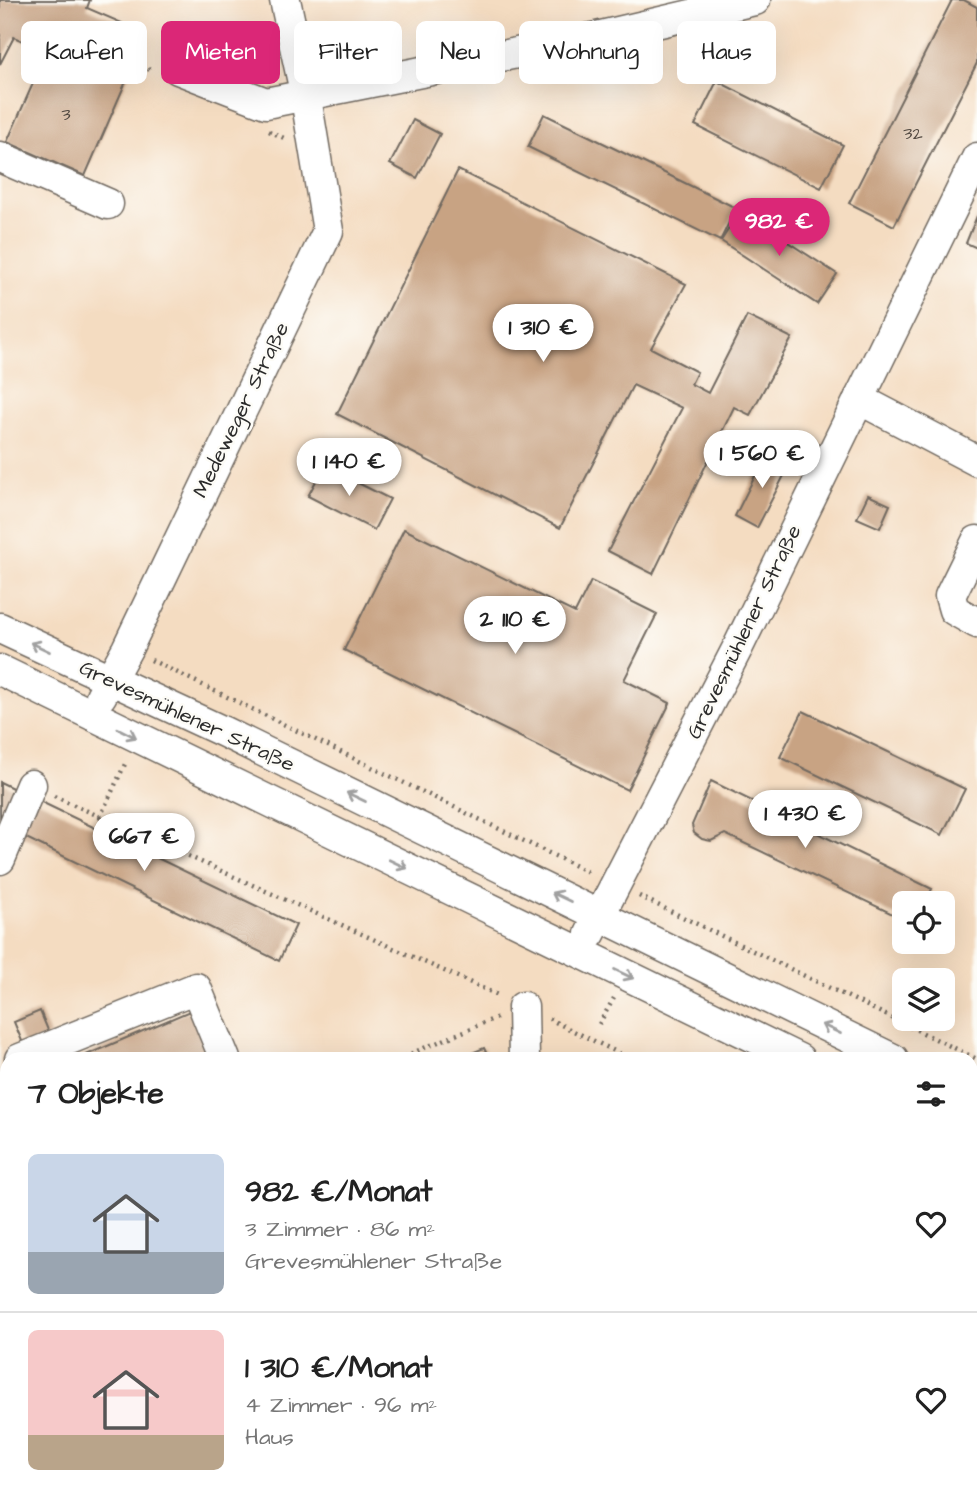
<!DOCTYPE html>
<html lang="de">
<head>
<meta charset="utf-8">
<style>
	:root { --surface:#fff; --page:#f2f2f2; --text:#222; --muted:#767676; --line:#e0e0e0; --accent:#db2777 }
	body { margin:0; font-family:"Architects Daughter",sans-serif; background:var(--page); color:var(--text); height:100vh; display:flex; flex-direction:column; font-size:26px; white-space:nowrap }
	* { box-sizing:border-box; margin:0 }
	p { font-size:23px; color:var(--muted) }
	.icon { flex:none; width:38px; height:38px; fill:none; stroke:currentColor; stroke-width:2; stroke-linecap:round; stroke-linejoin:round }
	.map { position:relative; flex:1; overflow:hidden }
	.sheet { position:absolute; left:0px; top:1052px; width:978px; height:450px; display:flex; flex-direction:column; background:var(--surface); border-radius:21px 21px 0 0; box-shadow:0 7px 28px #0002 }
	.sheet>* { flex:none }
	.top-card { position:absolute; left:21px; top:21px; width:936px; height:63px; display:flex; gap:14px }
	.buttons { position:absolute; left:892px; top:891px; display:grid; gap:14px }
	.buttons a { display:grid; place-items:center; width:63px; height:63px; border-radius:10px; background:var(--surface); box-shadow:0 7px 28px #0002; font-size:35px }
	.price { position:absolute; translate:-50% -60px; padding:0 16px; border-radius:24px; background:#fff; color:#222; font-size:23px; line-height:46px; filter:drop-shadow(0 2px 4px #0008) }
	.price::after { content:''; position:absolute; left:50%; top:42px; width:21px; height:16px; margin-left:-10px; background:inherit; clip-path:polygon(0 0,100% 0,50% 100%) }
	.price.on { background:var(--accent); color:#fff }
	ul { padding:0; list-style:none }
	li { display:flex; align-items:center; gap:21px; height:175px; padding:0 28px }
	li+li { border-top:2px solid var(--line) }
	li span { display:grid; place-items:center; flex:none; width:196px; height:140px; border-radius:10px; color:#555 }
	li>.icon { margin-inline-start:auto }
	span .icon { width:84px; height:84px; fill:#fffc; stroke-width:1 }
	li b { font-size:30px }
	h2 { display:flex; justify-content:space-between; align-items:center; height:84px; padding:0 28px; font-size:30px }
	.pill { padding:0 24px; border-radius:10px; background:var(--surface); box-shadow:0 7px 28px #0002; font-size:24px; line-height:63px }
	.pill.on { background:var(--accent); color:#fff }
	.map>svg:first-child { display:block }
	.building { fill:#c8a383 }
	.lines { fill:none; stroke-linecap:round; stroke-linejoin:round }
	.minor-casing { stroke:#716960; stroke-width:33 }
	.path { stroke:#716960; stroke-width:4.5; stroke-dasharray:2 5; stroke-linecap:butt }
	.minor { stroke:#fff; stroke-width:30 }
	.oneway { stroke:#a0a0a0 }
	.labels { text-anchor:middle; dominant-baseline:central; stroke-width:5; stroke-linejoin:round; paint-order:stroke }
	.number-label { font-size:18px; fill:#524941 }
	.street-label { font-size:21px; fill:#2b2b2b; stroke:#fdfcf7 }
</style>
</head>
<body>
<div class="map">
<svg width="977" height="1501" viewBox="0 0 977 1501">
	<rect width="100%" height="100%" fill="#fdfcf7"/>
	<filter id="ink" filterUnits="userSpaceOnUse"><feTurbulence type="fractalNoise" baseFrequency=".0143" numOctaves="2"/><feDisplacementMap in="SourceGraphic" scale="14" xChannelSelector="R" yChannelSelector="G"/><feConvolveMatrix kernelMatrix="1 2 1 2 8 2 1 2 1" color-interpolation-filters="sRGB"/></filter>
	<filter id="wash" filterUnits="userSpaceOnUse"><feTurbulence type="fractalNoise" baseFrequency=".00686" numOctaves="4" result="noise"/><feDisplacementMap in="SourceGraphic" scale="28" xChannelSelector="R" yChannelSelector="G"/><feGaussianBlur stdDeviation="1.57" result="paint"/><feColorMatrix in="noise" values="0 0 0 0 0 0 0 0 0 0 0 0 0 0 0 0 0 1.4 0 .05"/><feComposite in="paint" operator="in"/></filter>
	<g filter="url(#wash)">
		<rect width="100%" height="100%" fill="#f4dcc1"/>
		<g id="blocks">
			<g class="building">
				<polygon points="0,0 90,0 87,8 122,23 138,36 141,47 85,176 7,142 47,52 14,37 0,64"/>
				<polygon points="952,0 964,0 977,7 977,63 894,226 849,203"/>
				<polygon points="717,81 843,145 821,188 695,125"/>
				<polygon points="544,114 736,208 720,241 528,147"/>
				<polygon points="413,120 440,134 417,178 390,164"/>
				<polygon points="458,170 686,284 651,348 697,372 691,384 708,393 747,316 792,338 750,415 734,407 653,574 608,551 682,408 633,385 560,528 337,414"/>
				<polygon points="740,211 837,274 817,304 721,241"/>
				<polygon points="977,216 977,248 966,243"/>
				<polygon points="767,452 790,464 757,528 735,516"/>
				<polygon points="324,466 390,499 374,530 308,496"/>
				<polygon points="868,495 890,505 880,528 857,518"/>
				<polygon points="404,529 575,613 591,581 657,614 624,680 670,703 627,790 344,650"/>
				<polygon points="803,711 965,789 942,835 780,757"/>
				<polygon points="711,781 932,889 925,903 905,903 905,920 725,834 711,841 702,839 694,833 692,825"/>
				<polygon points="0,782 296,925 279,961 16,833 0,830"/>
				<polygon points="192,1010 210,1054 199,1059 77,1059"/>
				<polygon points="40,1011 50,1035 24,1046 14,1022"/>
				<polygon points="484,1048 489,1059 457,1059"/>
				<polygon points="971,1248 977,1251 977,1298 971,1296"/>
				<polygon points="7,1425 7,1470 0,1472 0,1427"/>
				<polygon points="187,1494 231,1494 233,1501 189,1501"/>
				<polygon points="381,1494 427,1494 430,1501 384,1501"/>
				<polygon points="580,1494 623,1494 626,1501 583,1501"/>
				<polygon points="775,1494 820,1494 822,1501 778,1501"/>
			</g>
		</g>
	</g>
	<g filter="url(#ink)">
		<use href="#blocks" fill-opacity="0" stroke="#716960" stroke-width="2"/>
		<g class="lines">
			<g class="minor-casing">
				<g id="minor">
					<polyline points="178,69 266,103 592,38 755,0"/>
					<polyline points="0,157 108,204"/>
					<polyline points="859,399 977,461"/>
					<polyline points="977,541 950,596 954,610 977,623"/>
					<polyline points="0,628 224,732 893,1059"/>
					<polyline points="0,670 799,1059"/>
					<polyline points="101,696 127,649 328,231 305,92 285,0"/>
					<polyline points="0,859 31,785"/>
					<polyline points="590,934 738,647 977,158"/>
					<polyline points="523,1007 524,1059"/>
					<polyline points="20,1059 196,988 225,1059"/>
					<polyline points="971,1097 977,1100"/>
					<polyline points="0,1111 7,1109"/>
					<polyline points="971,1142 977,1145"/>
					<polyline points="0,1163 7,1180"/>
					<polyline points="971,1353 977,1341"/>
					<polyline points="0,1363 7,1360"/>
					<polyline points="971,1471 977,1468"/>
					<polyline points="933,1494 936,1501"/>
					<polyline points="95,1501 95,1500"/>
					<polyline points="976,1501 977,1501"/>
				</g>
			</g>
			<g class="path">
				<polyline points="138,54 138,64 152,71"/>
				<polyline points="269,131 286,139"/>
				<polyline points="151,660 590,873"/>
				<polyline points="54,796 500,996"/>
				<polyline points="100,817 126,762"/>
				<polyline points="639,896 977,1059"/>
				<polyline points="549,1019 631,1059"/>
				<polyline points="599,1024 614,998"/>
				<polyline points="398,1059 498,1017"/>
				<polyline points="971,1226 977,1229"/>
				<polyline points="0,1319 7,1316"/>
				<polyline points="254,1494 256,1501"/>
				<polyline points="452,1494 455,1501"/>
				<polyline points="642,1494 645,1501"/>
				<polyline points="844,1494 847,1501"/>
				<polyline points="0,1497 6,1501"/>
			</g>
			<use href="#minor" class="minor"/>
		</g>
		<defs><path id="oneway-shaft" d="M-6 0H5M1.5-3L5.5 0L1.5 3" fill="none" stroke-width="1.6" stroke-linecap="round" stroke-linejoin="round" transform="scale(1.75)"/></defs>
		<g class="oneway">
			<use href="#oneway-shaft" transform="translate(40 647) rotate(-154)"/>
			<use href="#oneway-shaft" transform="translate(127 733) rotate(27)"/>
			<use href="#oneway-shaft" transform="translate(356 797) rotate(-154)"/>
			<use href="#oneway-shaft" transform="translate(398 864) rotate(26)"/>
			<use href="#oneway-shaft" transform="translate(561 897) rotate(-154)"/>
			<use href="#oneway-shaft" transform="translate(624 974) rotate(26)"/>
			<use href="#oneway-shaft" transform="translate(831 1029) rotate(-154)"/>
		</g>
	</g>
	<g class="labels">
		<g class="number-label">
			<text x="66" y="114">3</text>
			<text x="913" y="133">32</text>
		</g>
		<g class="street-label">
			<text transform="translate(241 410) rotate(-64)">Medeweger Straße</text>
			<text transform="translate(744 632) rotate(-64)">Grevesmühlener Straße</text>
			<text transform="translate(187 716) rotate(25)">Grevesmühlener Straße</text>
		</g>
	</g>
</svg>
<div class="buttons">
<a><svg class="icon" aria-label="locate" viewBox="0 0 24 24"><circle cx="12" cy="12" r="6"/><path d="M12 2v4M12 18v4M2 12h4M18 12h4"/></svg></a>
<a><svg class="icon" aria-label="layers" viewBox="0 0 24 24"><path d="M12 4l9 5-9 5-9-5zM3 14l9 5 9-5"/></svg></a>
</div>
<b class="price on" style="left:779px;top:258px">982 €</b>
<b class="price" style="left:543px;top:364px">1 310 €</b>
<b class="price" style="left:762px;top:490px">1 560 €</b>
<b class="price" style="left:349px;top:498px">1 140 €</b>
<b class="price" style="left:515px;top:656px">2 110 €</b>
<b class="price" style="left:805px;top:850px">1 430 €</b>
<b class="price" style="left:144px;top:873px">667 €</b>
<div class="top-card">
<a class="pill">Kaufen</a>
<a class="pill on">Mieten</a>
<a class="pill">Filter</a>
<a class="pill">Neu</a>
<a class="pill">Wohnung</a>
<a class="pill">Haus</a>
</div>
<section class="sheet">
<h2>7 Objekte<svg class="icon" aria-label="filters" viewBox="0 0 24 24"><path d="M4 7h16M4 17h16"/><circle cx="9" cy="7" r="2"/><circle cx="15" cy="17" r="2"/></svg></h2>
<ul>
<li><span style="background:linear-gradient(#c9d6e8 70%,#9aa5b1 0)"><svg class="icon" aria-label="home" viewBox="0 0 24 24"><path d="M3 11l9-7 9 7M6 9v11h12V9"/></svg></span><div><b>982 €/Monat</b><p>3 Zimmer · 86 m²</p><p>Grevesmühlener Straße</p></div><svg class="icon" aria-label="heart" viewBox="0 0 24 24"><path d="M12 20l-8-8c-3-5 5-10 8-4 3-6 11-1 8 4z"/></svg></li>
<li><span style="background:linear-gradient(#f6c9c9 75%,#b9a48a 0)"><svg class="icon" aria-label="home" viewBox="0 0 24 24"><path d="M3 11l9-7 9 7M6 9v11h12V9"/></svg></span><div><b>1 310 €/Monat</b><p>4 Zimmer · 96 m²</p><p>Haus</p></div><svg class="icon" aria-label="heart" viewBox="0 0 24 24"><path d="M12 20l-8-8c-3-5 5-10 8-4 3-6 11-1 8 4z"/></svg></li>
</ul>
</section>
</div>
</body>
</html>
